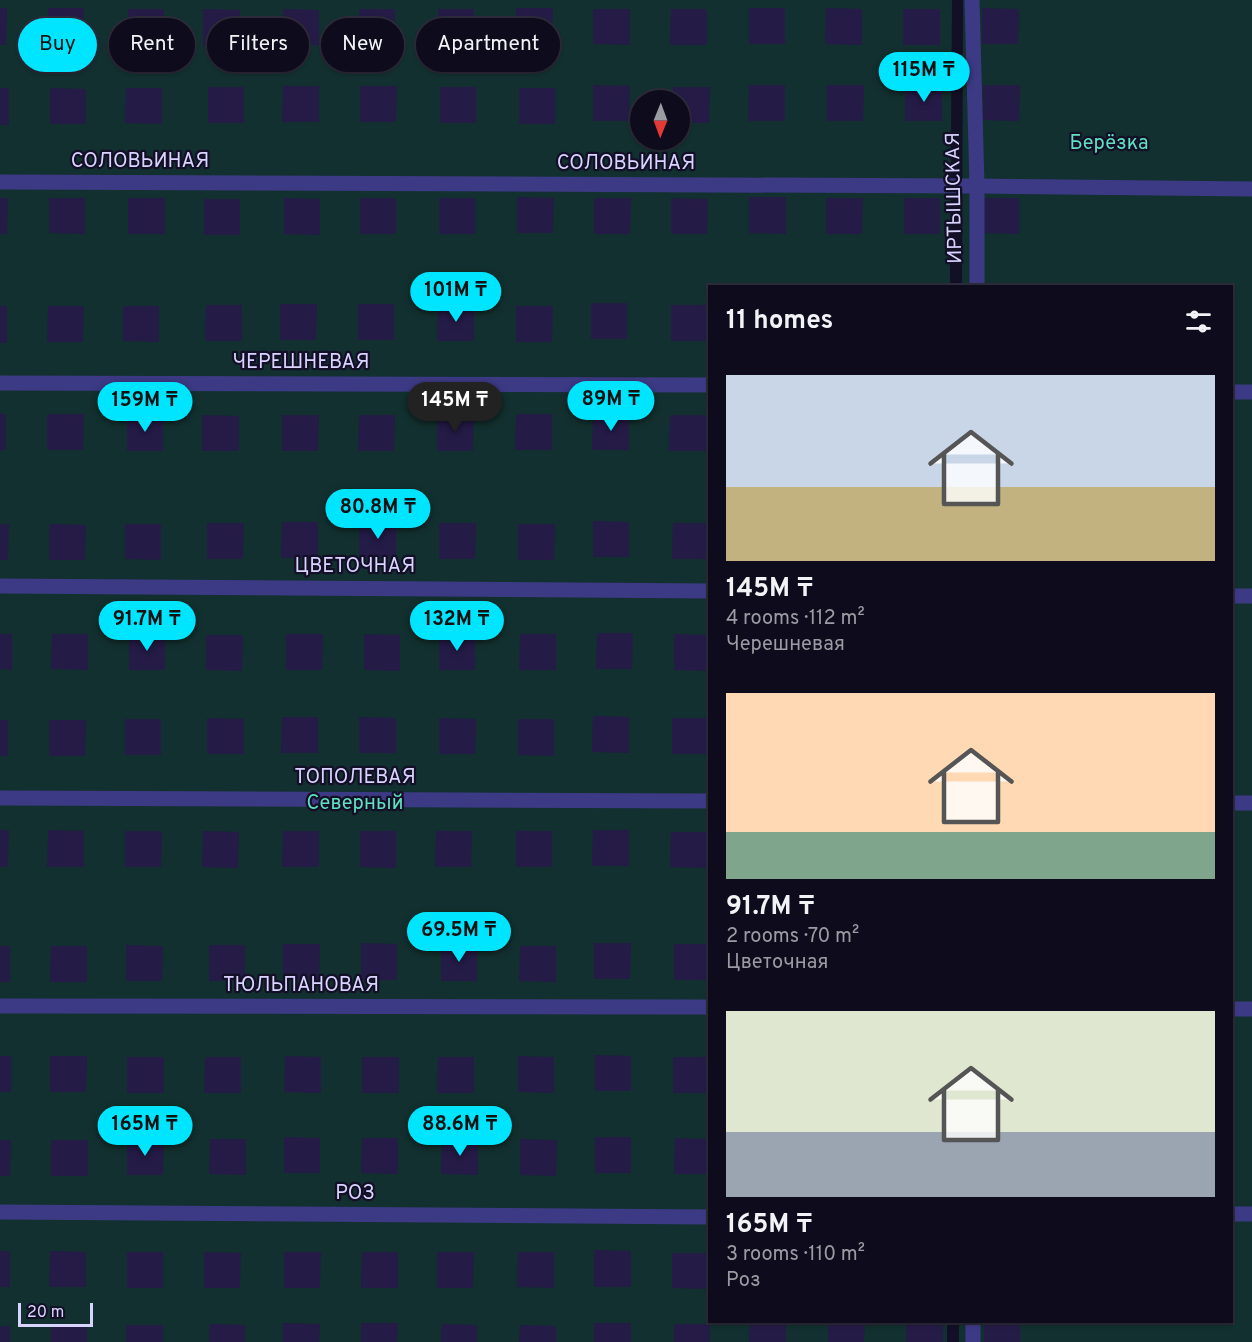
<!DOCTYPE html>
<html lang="en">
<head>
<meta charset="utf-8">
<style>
	:root { --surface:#0e0b1c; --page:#1c1929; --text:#f1f3f6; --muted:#9b9ba3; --line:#2e2b3b; --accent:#00e5ff }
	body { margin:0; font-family:Overpass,sans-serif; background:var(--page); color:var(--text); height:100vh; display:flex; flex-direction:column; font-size:22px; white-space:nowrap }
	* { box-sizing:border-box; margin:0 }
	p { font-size:20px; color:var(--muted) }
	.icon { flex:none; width:33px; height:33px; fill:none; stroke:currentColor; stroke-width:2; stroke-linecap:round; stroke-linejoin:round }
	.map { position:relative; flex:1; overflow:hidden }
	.panel { position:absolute; left:708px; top:285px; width:525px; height:1038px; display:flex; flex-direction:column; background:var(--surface); border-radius:0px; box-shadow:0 2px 4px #0004,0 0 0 2px var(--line) }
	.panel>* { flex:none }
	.banner { position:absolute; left:18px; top:18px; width:570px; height:54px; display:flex; gap:12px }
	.needle { width:39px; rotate:181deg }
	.fabs { position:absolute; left:630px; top:90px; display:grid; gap:12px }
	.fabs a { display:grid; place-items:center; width:60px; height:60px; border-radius:50%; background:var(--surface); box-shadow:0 2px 4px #0004,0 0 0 2px var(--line); font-size:30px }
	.scale { position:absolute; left:18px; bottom:15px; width:75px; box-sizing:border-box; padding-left:6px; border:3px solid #d9d4ff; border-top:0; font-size:16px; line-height:21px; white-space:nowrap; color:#d9d4ff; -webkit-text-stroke:4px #130f26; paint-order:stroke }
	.price { position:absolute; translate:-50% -51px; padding:0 14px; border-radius:21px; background:var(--accent); color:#111; font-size:20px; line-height:39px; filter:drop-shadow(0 2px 3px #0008) }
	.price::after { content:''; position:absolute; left:50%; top:36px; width:18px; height:14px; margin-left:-9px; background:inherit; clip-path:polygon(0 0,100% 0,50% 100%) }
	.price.selected { background:#222; color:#fff }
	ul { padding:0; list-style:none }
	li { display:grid; align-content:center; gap:12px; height:318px; padding:0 18px }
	li span { display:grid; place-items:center; height:186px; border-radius:0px; color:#555 }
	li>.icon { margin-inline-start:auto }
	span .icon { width:108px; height:108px; fill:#fffc; stroke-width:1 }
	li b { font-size:26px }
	h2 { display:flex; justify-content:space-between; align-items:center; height:72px; padding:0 18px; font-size:26px }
	.tag { padding:0 21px; border-radius:27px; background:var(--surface); box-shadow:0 2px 4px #0004,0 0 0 2px var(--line); font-size:21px; line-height:54px }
	.tag.selected { background:var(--accent); color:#111 }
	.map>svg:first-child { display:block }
	.green { fill:#12302f; fill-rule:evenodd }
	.building { fill:#241b47 }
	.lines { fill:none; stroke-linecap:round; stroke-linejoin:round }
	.minor { stroke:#3d3a85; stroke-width:15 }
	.labels { text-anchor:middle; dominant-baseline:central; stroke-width:4.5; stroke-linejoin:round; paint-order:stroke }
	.park-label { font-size:20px; fill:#5fe0c0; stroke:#130f26 }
	.street-label { font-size:20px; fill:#d9d4ff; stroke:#130f26 }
</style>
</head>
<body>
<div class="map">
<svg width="1252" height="1342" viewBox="0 0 1252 1342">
	<rect width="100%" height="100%" fill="#130f26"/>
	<g class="green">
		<path d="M0,0H952L950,286H710V1322H947V1342H0ZM640,100H680V140H640Z"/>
		<polygon points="963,0 1252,0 1252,1342 959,1342 959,1322 1232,1322 1232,286 962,286"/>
	</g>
	<g class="building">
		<polygon points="0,8 7,8 6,45 0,45"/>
		<rect x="48" y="8" width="36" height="36"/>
		<polygon points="516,8 553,8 552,44 516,44"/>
		<rect x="749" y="8" width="36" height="36"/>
		<polygon points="826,8 862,9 862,45 825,44"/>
		<polygon points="982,8 1019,9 1018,44 982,44"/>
		<polygon points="128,9 164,9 163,45 127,45"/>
		<polygon points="203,9 240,10 240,46 203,46"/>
		<polygon points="283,9 319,10 319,45 283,45"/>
		<rect x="359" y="9" width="36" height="36"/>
		<rect x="438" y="9" width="36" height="36"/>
		<polygon points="593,9 630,9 630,45 593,44"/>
		<polygon points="671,9 707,9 707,45 670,45"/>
		<rect x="903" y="9" width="37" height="36"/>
		<polygon points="593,85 630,86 629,121 593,121"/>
		<polygon points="749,85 785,85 785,121 748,121"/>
		<polygon points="827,85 864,85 863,121 827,121"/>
		<rect x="905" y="85" width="37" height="36"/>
		<polygon points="983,85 1020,85 1019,121 983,120"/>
		<polygon points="283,86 319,86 319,122 282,122"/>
		<polygon points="360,86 397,86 396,122 360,122"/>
		<rect x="208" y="87" width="36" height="36"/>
		<rect x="440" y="87" width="36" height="36"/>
		<polygon points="673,87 710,87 709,123 680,123 680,100 673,100"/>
		<rect x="0" y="88" width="9" height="37"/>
		<polygon points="50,88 86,89 86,124 50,124"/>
		<polygon points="126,88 162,88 162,124 125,123"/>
		<rect x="519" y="88" width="36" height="36"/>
		<polygon points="517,197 554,198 553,233 517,233"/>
		<polygon points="749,197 786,197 786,234 749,233"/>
		<polygon points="0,198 8,198 7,234 0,234"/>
		<polygon points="49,198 85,198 85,234 49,233"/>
		<rect x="128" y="198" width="37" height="36"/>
		<polygon points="284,198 320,199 320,235 284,234"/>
		<rect x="360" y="198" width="36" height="36"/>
		<rect x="439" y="198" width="36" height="36"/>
		<polygon points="594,198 631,198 630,234 594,234"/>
		<polygon points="671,198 708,199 707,234 671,234"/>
		<polygon points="826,198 863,198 862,234 826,234"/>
		<rect x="904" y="198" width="36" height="36"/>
		<polygon points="983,198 1019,198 1019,234 983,233"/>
		<rect x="204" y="199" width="36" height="36"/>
		<rect x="591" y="303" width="36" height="36"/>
		<polygon points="280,304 317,304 316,340 280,340"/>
		<rect x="358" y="304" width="36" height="36"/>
		<polygon points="206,305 242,305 242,341 205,341"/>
		<polygon points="438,305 474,305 474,341 437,341"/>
		<rect x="671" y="305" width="36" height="36"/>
		<rect x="0" y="306" width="7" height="37"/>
		<polygon points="48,306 84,306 83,342 47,342"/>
		<polygon points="123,306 159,306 159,342 123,341"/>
		<polygon points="516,306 553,306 552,342 516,342"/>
		<rect x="0" y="414" width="6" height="36"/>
		<polygon points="47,414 84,414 83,450 47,450"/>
		<polygon points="516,414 552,414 552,450 515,450"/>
		<polygon points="593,414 629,414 629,450 592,450"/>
		<rect x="127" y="415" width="36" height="36"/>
		<polygon points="202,415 239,416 239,451 202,451"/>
		<polygon points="282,415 319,415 318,451 282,451"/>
		<polygon points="359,415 395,415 394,451 358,451"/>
		<polygon points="437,415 474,415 473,451 437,451"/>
		<polygon points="670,415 706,415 706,451 669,451"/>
		<polygon points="593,521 629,522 629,557 593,557"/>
		<polygon points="282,522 318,522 318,558 281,558"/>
		<rect x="359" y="522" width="37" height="36"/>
		<polygon points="207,523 244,523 243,559 207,559"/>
		<polygon points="439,523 476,523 475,559 439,559"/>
		<polygon points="673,523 709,523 709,559 672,559"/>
		<polygon points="0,524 9,524 8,560 0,560"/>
		<polygon points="49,524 86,525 85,560 49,560"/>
		<polygon points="125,524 161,524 161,560 125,559"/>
		<polygon points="518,524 555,524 554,560 518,560"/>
		<polygon points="597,633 633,633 632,669 596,669"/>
		<polygon points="0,634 12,634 12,670 0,669"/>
		<polygon points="52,634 88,634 88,670 51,669"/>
		<rect x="129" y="634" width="36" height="36"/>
		<polygon points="286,634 323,634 322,670 286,670"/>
		<polygon points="364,634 400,635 400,671 364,670"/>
		<rect x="439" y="634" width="36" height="36"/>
		<polygon points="520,634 556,634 556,670 519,670"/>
		<polygon points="674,634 710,635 710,671 674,670"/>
		<polygon points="206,635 243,635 242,671 206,670"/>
		<polygon points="593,716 629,717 629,753 592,752"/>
		<polygon points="282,717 318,717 318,753 281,753"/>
		<polygon points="359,717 396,718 396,753 359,753"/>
		<polygon points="207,718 244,719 244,754 207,754"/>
		<polygon points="439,718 476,719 475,754 439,754"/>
		<rect x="672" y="718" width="37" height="36"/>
		<rect x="125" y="719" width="36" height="36"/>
		<polygon points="518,719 554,719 554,756 518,755"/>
		<rect x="0" y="720" width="8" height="36"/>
		<polygon points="49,720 86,720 85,756 49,756"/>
		<polygon points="0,830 9,830 8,867 0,867"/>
		<polygon points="48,830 84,831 84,867 47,867"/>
		<polygon points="593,830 629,830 629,866 592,866"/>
		<polygon points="125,831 162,831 161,867 125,867"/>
		<polygon points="203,831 239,832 238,868 202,867"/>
		<polygon points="283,831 319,831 319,867 282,867"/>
		<polygon points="360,831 396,831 396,868 360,867"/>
		<polygon points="436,831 472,831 471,867 435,867"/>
		<rect x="516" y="831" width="36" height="36"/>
		<polygon points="671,832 707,832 707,868 670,867"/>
		<polygon points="361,943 397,944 397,980 361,980"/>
		<polygon points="594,943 631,943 630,979 594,979"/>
		<polygon points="283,944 320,944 319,980 283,979"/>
		<rect x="674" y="944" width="36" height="36"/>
		<polygon points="126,945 163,946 162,981 126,981"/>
		<rect x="209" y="945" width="36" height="36"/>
		<rect x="441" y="945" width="36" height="36"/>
		<rect x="0" y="946" width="10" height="36"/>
		<polygon points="51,946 87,946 87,982 50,982"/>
		<polygon points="520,946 556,946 556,982 519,981"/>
		<polygon points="595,1055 631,1056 631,1091 595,1091"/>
		<rect x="0" y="1056" width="11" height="36"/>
		<polygon points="50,1056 87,1056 86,1092 50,1092"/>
		<polygon points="285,1056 321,1057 321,1093 284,1092"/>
		<polygon points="518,1056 554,1057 554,1093 518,1092"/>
		<rect x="127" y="1057" width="37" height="36"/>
		<polygon points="205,1057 241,1057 241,1093 204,1093"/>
		<rect x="362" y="1057" width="37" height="36"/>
		<polygon points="438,1057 474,1057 474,1093 437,1093"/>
		<rect x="673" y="1057" width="36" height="36"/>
		<polygon points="284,1137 320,1138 320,1173 284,1173"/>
		<rect x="595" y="1137" width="36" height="36"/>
		<polygon points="362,1138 398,1138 398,1174 361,1173"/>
		<polygon points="675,1138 710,1139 710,1174 674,1174"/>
		<polygon points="127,1139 164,1140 163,1175 127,1175"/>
		<polygon points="210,1139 246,1139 246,1175 209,1174"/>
		<polygon points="442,1139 478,1139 478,1175 441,1174"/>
		<polygon points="520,1139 557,1140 556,1176 520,1175"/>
		<polygon points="0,1140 11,1140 10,1176 0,1176"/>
		<rect x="51" y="1140" width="37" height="36"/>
		<polygon points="594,1250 631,1251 631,1287 594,1287"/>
		<rect x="0" y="1251" width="10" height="36"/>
		<polygon points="50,1251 86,1252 86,1287 49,1287"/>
		<rect x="127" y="1252" width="36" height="36"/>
		<polygon points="204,1252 241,1253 240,1288 204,1288"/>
		<polygon points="284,1252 321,1252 320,1288 284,1288"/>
		<polygon points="362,1252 398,1252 398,1288 361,1288"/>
		<polygon points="437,1252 474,1252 473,1288 437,1288"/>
		<polygon points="518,1252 554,1252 554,1288 517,1287"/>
		<polygon points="672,1253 709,1253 708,1289 672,1288"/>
		<polygon points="750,1322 786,1323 786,1342 749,1342"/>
		<polygon points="828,1322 865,1323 864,1342 828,1342"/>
		<rect x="906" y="1322" width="37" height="20"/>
		<rect x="984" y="1322" width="36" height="20"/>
		<polygon points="283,1323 320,1324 319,1342 283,1342"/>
		<polygon points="361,1323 398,1323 397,1342 361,1342"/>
		<rect x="594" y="1323" width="37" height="19"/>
		<polygon points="209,1324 245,1325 245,1342 209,1342"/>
		<polygon points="441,1324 477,1325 477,1342 441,1342"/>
		<rect x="674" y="1324" width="36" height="18"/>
		<rect x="126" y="1325" width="37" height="17"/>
		<polygon points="520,1325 556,1326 556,1342 519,1342"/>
		<rect x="0" y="1326" width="10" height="16"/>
		<rect x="51" y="1326" width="36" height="16"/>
	</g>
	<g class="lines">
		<g class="minor">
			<polyline points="972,0 977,186 977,286"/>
			<polyline points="0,182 977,186 1252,189"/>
			<polyline points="0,383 710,385"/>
			<polyline points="1232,392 1252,392"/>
			<polyline points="0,586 710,591"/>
			<polyline points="1232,596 1252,596"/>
			<polyline points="0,798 710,801"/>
			<polyline points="1232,803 1252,803"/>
			<polyline points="0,1006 710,1007"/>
			<polyline points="1232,1009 1252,1009"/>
			<polyline points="0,1212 710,1217"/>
			<polyline points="1232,1214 1252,1214"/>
			<polyline points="973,1342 973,1322"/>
		</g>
	</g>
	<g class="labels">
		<g class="park-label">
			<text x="1109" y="144">Берёзка</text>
			<text x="355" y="804">Северный</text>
		</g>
		<g class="street-label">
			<text x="140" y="162">СОЛОВЬИНАЯ</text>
			<text x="626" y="164">СОЛОВЬИНАЯ</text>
			<text transform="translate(955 198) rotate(-91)">ИРТЫШСКАЯ</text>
			<text x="301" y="363">ЧЕРЕШНЕВАЯ</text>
			<text x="355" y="567">ЦВЕТОЧНАЯ</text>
			<text x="355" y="778">ТОПОЛЕВАЯ</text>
			<text x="301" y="986">ТЮЛЬПАНОВАЯ</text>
			<text x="355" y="1194">РОЗ</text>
		</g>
	</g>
</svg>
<div class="fabs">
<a><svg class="needle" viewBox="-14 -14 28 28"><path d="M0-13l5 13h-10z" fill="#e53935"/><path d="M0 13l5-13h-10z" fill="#9b9ba3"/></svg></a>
</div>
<div class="scale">20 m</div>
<b class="price" style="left:924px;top:103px">115M ₸</b>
<b class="price" style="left:456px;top:323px">101M ₸</b>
<b class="price" style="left:611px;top:432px">89M ₸</b>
<b class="price" style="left:145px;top:433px">159M ₸</b>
<b class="price selected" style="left:455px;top:433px">145M ₸</b>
<b class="price" style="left:378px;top:540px">80.8M ₸</b>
<b class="price" style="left:147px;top:652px">91.7M ₸</b>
<b class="price" style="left:457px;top:652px">132M ₸</b>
<b class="price" style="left:459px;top:963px">69.5M ₸</b>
<b class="price" style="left:145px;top:1157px">165M ₸</b>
<b class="price" style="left:460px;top:1157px">88.6M ₸</b>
<div class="banner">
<a class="tag selected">Buy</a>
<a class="tag">Rent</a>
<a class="tag">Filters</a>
<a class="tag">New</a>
<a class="tag">Apartment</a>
</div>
<section class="panel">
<h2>11 homes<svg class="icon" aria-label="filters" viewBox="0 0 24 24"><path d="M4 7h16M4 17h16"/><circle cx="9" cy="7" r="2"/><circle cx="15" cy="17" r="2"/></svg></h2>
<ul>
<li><span style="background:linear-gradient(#c9d6e8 60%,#c2b280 0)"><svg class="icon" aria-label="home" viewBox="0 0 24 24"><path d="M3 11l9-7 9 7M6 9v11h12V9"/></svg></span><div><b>145M ₸</b><p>4 rooms · 112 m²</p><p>Черешневая</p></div></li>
<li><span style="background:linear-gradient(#ffd9b3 75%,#7fa58c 0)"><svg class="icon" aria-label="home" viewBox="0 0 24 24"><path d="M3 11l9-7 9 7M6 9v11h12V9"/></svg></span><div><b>91.7M ₸</b><p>2 rooms · 70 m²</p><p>Цветочная</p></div></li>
<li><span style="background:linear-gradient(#dfe7d0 65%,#9aa5b1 0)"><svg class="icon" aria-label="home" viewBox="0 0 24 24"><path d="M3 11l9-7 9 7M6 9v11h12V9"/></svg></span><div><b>165M ₸</b><p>3 rooms · 110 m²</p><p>Роз</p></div></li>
</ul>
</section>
</div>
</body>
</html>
